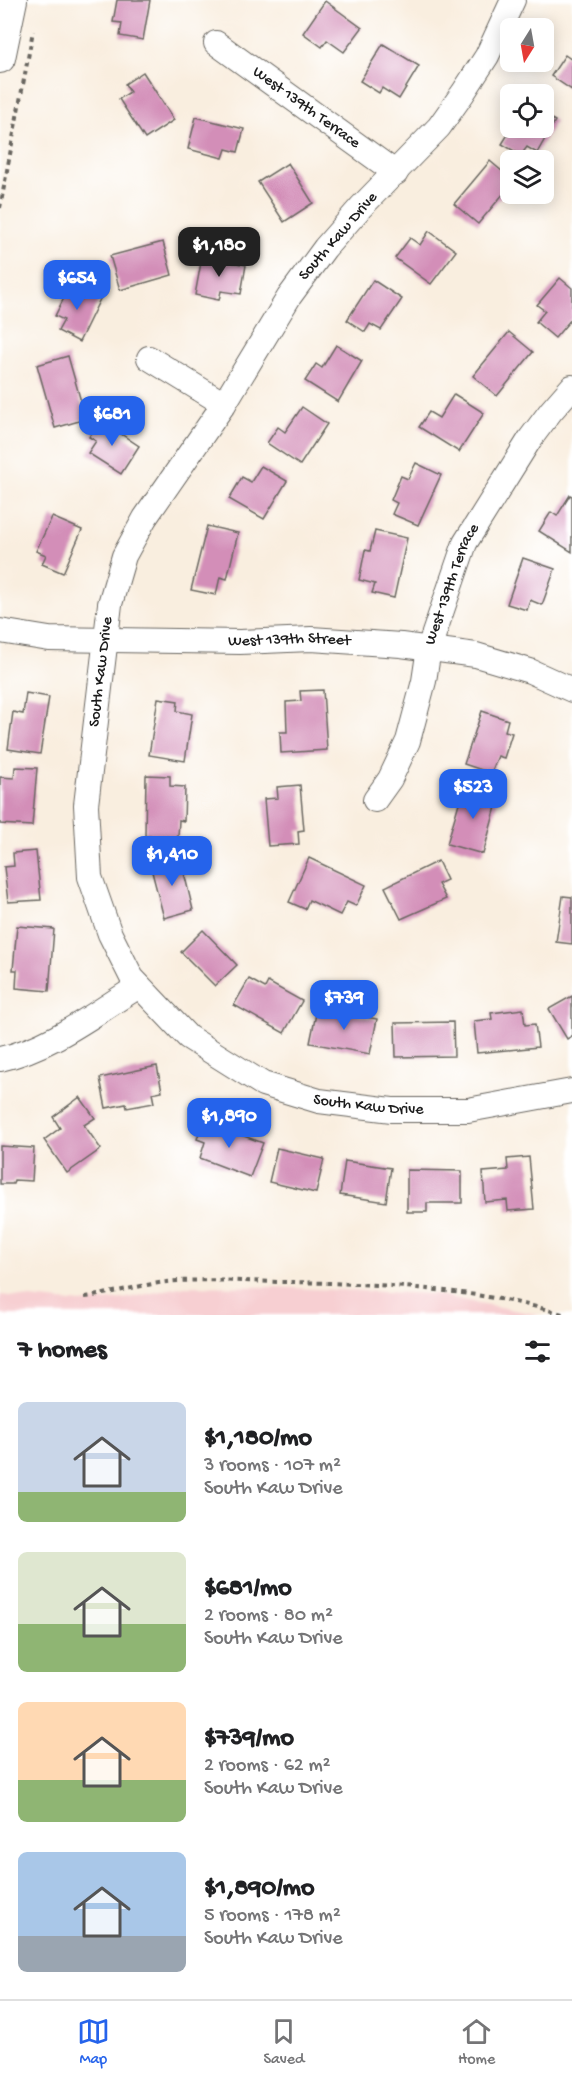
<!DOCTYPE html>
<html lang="en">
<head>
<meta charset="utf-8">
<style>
	:root { --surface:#fff; --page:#f6f6f6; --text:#202124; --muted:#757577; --line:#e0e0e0; --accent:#2563eb }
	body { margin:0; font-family:"Gochi Hand",sans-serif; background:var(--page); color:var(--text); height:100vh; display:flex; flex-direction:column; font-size:22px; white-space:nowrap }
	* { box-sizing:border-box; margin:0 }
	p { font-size:20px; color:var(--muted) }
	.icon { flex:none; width:33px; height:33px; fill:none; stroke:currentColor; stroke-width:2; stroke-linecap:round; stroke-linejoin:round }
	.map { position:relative; height:1315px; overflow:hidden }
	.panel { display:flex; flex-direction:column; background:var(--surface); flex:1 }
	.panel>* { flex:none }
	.needle { width:39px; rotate:191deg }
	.fabs { position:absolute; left:500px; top:18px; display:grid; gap:12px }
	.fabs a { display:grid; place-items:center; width:54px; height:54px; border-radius:9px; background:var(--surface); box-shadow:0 3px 15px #0003; font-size:30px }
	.price { position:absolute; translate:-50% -51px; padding:0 14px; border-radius:12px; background:var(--accent); color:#fff; font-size:20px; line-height:39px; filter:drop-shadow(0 2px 3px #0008) }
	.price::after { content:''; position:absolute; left:50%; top:36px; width:18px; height:14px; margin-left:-9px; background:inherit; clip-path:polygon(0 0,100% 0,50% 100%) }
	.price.active { background:#222; color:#fff }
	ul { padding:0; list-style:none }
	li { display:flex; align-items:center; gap:18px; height:150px; padding:0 18px }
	li span { display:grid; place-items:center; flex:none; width:168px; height:120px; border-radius:9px; color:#555 }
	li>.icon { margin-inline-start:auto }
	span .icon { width:72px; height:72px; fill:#fffc; stroke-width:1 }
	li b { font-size:26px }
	h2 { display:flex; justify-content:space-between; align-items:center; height:72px; padding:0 18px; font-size:26px }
	.tabs { display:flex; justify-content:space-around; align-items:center; height:84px; border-top:2px solid var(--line); background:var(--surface); font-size:16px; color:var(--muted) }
	.tabs a { display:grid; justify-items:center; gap:3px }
	.tabs .active { color:var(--accent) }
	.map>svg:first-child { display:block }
	.built { fill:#f7cfd2 }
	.building { fill:#d38eb8 }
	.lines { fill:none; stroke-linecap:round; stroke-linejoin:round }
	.minor-casing { stroke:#696660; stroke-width:26 }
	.major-casing { stroke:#696660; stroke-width:32 }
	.path { stroke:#696660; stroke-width:4; stroke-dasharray:4.5 4.5; stroke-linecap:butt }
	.minor { stroke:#fff; stroke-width:24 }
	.major { stroke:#fff; stroke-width:30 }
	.labels { text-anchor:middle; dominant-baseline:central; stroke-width:6; stroke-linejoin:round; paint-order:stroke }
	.street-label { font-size:16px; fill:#1c1c1c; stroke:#fff }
</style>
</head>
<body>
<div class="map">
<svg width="572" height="1315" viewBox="0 0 572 1315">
	<rect width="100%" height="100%" fill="#fff"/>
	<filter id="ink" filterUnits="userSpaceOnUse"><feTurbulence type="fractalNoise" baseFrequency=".0167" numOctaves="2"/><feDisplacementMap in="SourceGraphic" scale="12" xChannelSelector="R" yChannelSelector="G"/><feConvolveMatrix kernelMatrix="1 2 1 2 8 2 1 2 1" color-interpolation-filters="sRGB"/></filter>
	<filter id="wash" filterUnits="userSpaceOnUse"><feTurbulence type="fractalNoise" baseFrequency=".008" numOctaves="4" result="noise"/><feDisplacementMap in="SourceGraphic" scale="24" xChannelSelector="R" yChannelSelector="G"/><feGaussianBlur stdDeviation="1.35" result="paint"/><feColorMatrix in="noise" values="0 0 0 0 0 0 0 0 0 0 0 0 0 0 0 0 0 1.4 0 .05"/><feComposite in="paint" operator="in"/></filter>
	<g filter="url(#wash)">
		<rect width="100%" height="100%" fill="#f9eedf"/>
		<polygon class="built" points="184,1286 269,1287 433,1294 540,1315 0,1315 0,1295 81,1303 124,1299"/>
		<g id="blocks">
			<g class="building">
				<polygon points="117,0 150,0 143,40 120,36 122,23 113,22"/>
				<polygon points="325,1 362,28 344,52 327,40 322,47 303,33"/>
				<polygon points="383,44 419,66 399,99 382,88 379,93 360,81"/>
				<polygon points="565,55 572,60 572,90 551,76"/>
				<polygon points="143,72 174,120 145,139 119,99 130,92 125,84"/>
				<polygon points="543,114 555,121 537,153 527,147 521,155 502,144 512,128 543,128"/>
				<polygon points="196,117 244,129 238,152 226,149 223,158 188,149"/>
				<polygon points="490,161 510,178 510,186 478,224 454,204"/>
				<polygon points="288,163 313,203 284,222 258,182"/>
				<polygon points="429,231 456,251 431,284 395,258 410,238 420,245"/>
				<polygon points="163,242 172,275 120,290 110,256"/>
				<polygon points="202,257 246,265 241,294 221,291 219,300 195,295"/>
				<polygon points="560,278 572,288 572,318 555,338 536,322 545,311 537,305"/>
				<polygon points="373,280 402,299 381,330 370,324 365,332 347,320"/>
				<polygon points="72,282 101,297 79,342 58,331 64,320 55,316"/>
				<polygon points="509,332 533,352 497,396 473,376"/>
				<polygon points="336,345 362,361 338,402 305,381 316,364 322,368"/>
				<polygon points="68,356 86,419 55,428 37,365"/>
				<polygon points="454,394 484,413 459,452 419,427 429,412 439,418"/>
				<polygon points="302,407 327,424 300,465 267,443 278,427 285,432"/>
				<polygon points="100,420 139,446 121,474 88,453 96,441 89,437"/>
				<polygon points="416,463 441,475 418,525 392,514 397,503 391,500 401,476 408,479"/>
				<polygon points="261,466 287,481 264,519 229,499 242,477 251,482"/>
				<polygon points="570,495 572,496 572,552 539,531 551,512 557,516"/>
				<polygon points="52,517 82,530 63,573 42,564 46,555 36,551"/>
				<polygon points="207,526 238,533 227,579 220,577 216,595 191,590"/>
				<polygon points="375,531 407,538 394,598 372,593 375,584 359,580 365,550 370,551"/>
				<polygon points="523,558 555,569 542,605 530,600 527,610 507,604"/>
				<polygon points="323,690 327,750 281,753 280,732 287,732 286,702 301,701 300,691"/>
				<polygon points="26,693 49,697 40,754 8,749 13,712 23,714"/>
				<polygon points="158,698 178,701 177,711 192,714 185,761 149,755"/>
				<polygon points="482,711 508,720 505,731 512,733 504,758 498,756 491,773 464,764"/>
				<polygon points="15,767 37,768 32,826 0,824 0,777 14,778"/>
				<polygon points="146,775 170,776 170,786 185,787 184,821 179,820 178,837 145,836"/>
				<polygon points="300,785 304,830 298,831 299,844 268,846 264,799 278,798 277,787"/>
				<polygon points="464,786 499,796 483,854 447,844"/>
				<polygon points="36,851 41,900 8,902 4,867 14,866 13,853"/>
				<polygon points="180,856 193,910 164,918 150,864"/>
				<polygon points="309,858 366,885 356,906 347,902 340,915 309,900 305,909 289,902"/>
				<polygon points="438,861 447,880 438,884 446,899 401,919 385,887"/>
				<polygon points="563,896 572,897 572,944 556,942"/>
				<polygon points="17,926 54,929 49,991 16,988 17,970 13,970"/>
				<polygon points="203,930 237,965 215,986 181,952"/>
				<polygon points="249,979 265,988 268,982 302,1001 284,1033 234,1005"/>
				<polygon points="572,996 572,1036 567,1039 549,1009"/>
				<polygon points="317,1009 335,1013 336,1011 377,1019 370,1054 310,1043"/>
				<polygon points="523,1009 525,1025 535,1024 538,1047 477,1053 474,1021 492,1019 491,1013"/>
				<polygon points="453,1022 454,1056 396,1057 395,1023"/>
				<polygon points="157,1066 162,1091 152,1093 154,1103 127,1108 126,1104 106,1108 100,1078"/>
				<polygon points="80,1097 95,1118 84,1125 101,1149 67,1173 44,1140 60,1128 53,1117"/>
				<polygon points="203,1121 263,1143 250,1177 200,1158 205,1142 197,1139"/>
				<polygon points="0,1146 34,1148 32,1181 14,1180 13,1184 0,1184"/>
				<polygon points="277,1148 324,1159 316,1193 269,1182"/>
				<polygon points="529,1157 534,1209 508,1211 507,1200 485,1202 483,1172 508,1170 507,1159"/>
				<polygon points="345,1161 391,1168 386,1202 340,1195"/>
				<polygon points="407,1170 462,1171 462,1203 427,1203 427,1212 407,1212"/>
			</g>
		</g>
	</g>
	<g filter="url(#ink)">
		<use href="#blocks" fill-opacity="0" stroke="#696660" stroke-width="1.5"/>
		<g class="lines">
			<g class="minor-casing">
				<g id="minor">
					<path id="s1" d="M513,0L487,56L463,93L439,127L361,207L325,248L289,297L224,404L145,518L124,556L110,604L86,805L90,877L110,934L132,978L188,1037L263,1084L319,1101L392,1110H468L572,1091"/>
					<path id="s2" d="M216,43L396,173"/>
					<polyline points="149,358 224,404"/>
					<path id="s3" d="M0,631L49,639L240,642L311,639L401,645L476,655L530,671L572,690"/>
					<path id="s4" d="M375,800L390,779L408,741L424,681L429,648L465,543L530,439L551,411L572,387"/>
					<path d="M0,1059C51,1048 95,1013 139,986"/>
				</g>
			</g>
			<g class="major-casing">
				<polyline id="major" points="0,58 12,0"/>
			</g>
			<g class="path">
				<polyline points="0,208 33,31"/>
				<path d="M85,1297C117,1293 148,1282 180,1281C216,1279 253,1282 290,1282C383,1284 476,1288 566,1315"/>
			</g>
			<use href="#minor" class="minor"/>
			<use href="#major" class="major"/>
		</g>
	</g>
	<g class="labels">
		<g class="street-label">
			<text stroke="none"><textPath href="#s2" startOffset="111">West 139th Terrace</textPath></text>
			<text transform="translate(339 237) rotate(-49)">South Kaw Drive</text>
			<text stroke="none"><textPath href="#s4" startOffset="231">West 139th Terrace</textPath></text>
			<text stroke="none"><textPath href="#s3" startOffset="290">West 139th Street</textPath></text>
			<text transform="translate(102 672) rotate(-83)">South Kaw Drive</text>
			<text stroke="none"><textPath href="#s1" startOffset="1394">South Kaw Drive</textPath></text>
		</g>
	</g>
</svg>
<div class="fabs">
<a><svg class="needle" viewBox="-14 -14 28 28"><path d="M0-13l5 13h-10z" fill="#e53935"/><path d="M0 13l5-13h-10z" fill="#757577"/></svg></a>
<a><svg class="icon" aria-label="locate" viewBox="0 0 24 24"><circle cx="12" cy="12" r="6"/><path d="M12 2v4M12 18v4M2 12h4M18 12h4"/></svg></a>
<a><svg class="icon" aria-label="layers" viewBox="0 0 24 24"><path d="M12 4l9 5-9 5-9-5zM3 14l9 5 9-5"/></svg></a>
</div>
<b class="price active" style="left:219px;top:278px">$1,180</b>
<b class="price" style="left:77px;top:311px">$654</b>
<b class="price" style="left:112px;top:447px">$681</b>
<b class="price" style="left:473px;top:820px">$523</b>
<b class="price" style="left:172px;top:887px">$1,410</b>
<b class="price" style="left:344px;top:1031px">$739</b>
<b class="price" style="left:229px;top:1149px">$1,890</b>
</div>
<section class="panel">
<h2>7 homes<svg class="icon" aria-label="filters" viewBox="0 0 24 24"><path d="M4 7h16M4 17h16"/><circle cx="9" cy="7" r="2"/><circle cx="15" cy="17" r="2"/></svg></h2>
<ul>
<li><span style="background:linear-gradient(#c9d6e8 75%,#8fb573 0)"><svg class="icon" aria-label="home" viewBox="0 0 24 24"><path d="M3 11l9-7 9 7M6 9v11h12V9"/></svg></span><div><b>$1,180/mo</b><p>3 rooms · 107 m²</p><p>South Kaw Drive</p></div></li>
<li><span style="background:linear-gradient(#dfe7d0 60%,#8fb573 0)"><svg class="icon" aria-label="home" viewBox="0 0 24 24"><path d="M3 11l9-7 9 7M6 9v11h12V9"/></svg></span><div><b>$681/mo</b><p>2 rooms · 80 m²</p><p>South Kaw Drive</p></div></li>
<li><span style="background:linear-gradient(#ffd9b3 65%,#8fb573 0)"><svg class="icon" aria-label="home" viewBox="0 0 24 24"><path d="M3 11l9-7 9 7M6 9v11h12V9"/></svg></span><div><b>$739/mo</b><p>2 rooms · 62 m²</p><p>South Kaw Drive</p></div></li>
<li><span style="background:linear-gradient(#a9c7e8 70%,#9aa5b1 0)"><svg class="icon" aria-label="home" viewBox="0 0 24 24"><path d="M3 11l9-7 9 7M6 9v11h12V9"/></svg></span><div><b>$1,890/mo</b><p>5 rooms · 178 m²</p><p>South Kaw Drive</p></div></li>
</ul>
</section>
<nav class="tabs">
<a class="active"><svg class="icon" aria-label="map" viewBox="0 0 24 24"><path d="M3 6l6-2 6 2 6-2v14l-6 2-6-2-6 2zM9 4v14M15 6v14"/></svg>Map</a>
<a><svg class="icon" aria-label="saved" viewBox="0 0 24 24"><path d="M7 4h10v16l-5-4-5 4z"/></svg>Saved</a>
<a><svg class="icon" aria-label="home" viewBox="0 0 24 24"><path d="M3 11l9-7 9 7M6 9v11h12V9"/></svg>Home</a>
</nav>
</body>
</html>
